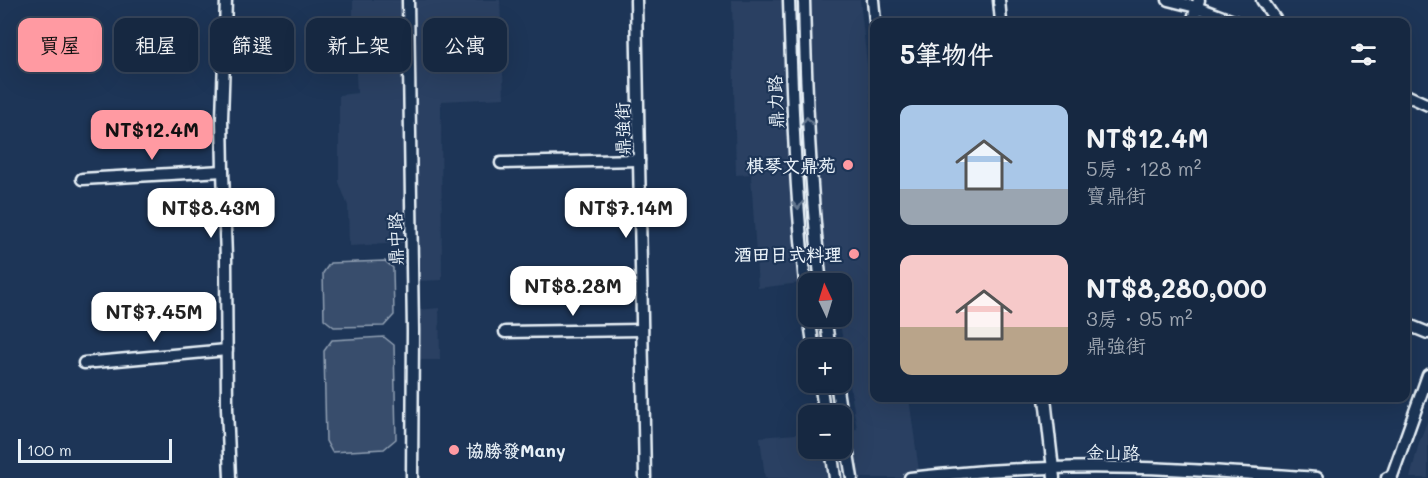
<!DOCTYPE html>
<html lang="zh-TW">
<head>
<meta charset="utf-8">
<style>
	:root { --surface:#162841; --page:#1f3048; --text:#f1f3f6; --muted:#9ea6b1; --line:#35445a; --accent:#ff9aa2 }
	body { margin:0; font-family:Mali,"LXGW WenKai TC",sans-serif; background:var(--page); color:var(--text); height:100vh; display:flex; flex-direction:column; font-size:22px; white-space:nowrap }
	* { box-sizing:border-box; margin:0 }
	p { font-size:20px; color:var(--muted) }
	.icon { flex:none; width:33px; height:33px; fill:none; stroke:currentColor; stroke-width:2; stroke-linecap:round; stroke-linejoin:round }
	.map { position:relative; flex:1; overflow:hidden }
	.side { position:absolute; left:870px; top:18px; width:540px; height:384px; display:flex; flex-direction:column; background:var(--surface); border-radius:12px; box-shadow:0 6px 24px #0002,0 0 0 2px var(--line) }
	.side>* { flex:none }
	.hud { position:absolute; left:18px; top:18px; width:570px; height:54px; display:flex; gap:12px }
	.needle { width:39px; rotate:356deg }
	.buttons { position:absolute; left:798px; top:273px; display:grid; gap:12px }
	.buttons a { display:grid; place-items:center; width:54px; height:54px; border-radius:12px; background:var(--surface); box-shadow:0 6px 24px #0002,0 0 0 2px var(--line); font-size:30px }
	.scale { position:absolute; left:18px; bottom:15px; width:154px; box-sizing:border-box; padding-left:6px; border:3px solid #e8f1f8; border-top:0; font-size:16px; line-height:21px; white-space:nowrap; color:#e8f1f8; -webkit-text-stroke:4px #1d3557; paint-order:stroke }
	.price { position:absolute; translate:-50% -51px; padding:0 14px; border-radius:12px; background:#fff; color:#222; font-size:20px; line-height:39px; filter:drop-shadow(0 2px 3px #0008) }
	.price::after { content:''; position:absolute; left:50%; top:36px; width:18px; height:14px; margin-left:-9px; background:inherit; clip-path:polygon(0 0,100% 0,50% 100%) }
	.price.active { background:var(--accent); color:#111 }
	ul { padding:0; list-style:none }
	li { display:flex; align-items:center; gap:18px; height:150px; padding:0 30px }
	li span { display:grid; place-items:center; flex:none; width:168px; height:120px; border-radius:12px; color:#555 }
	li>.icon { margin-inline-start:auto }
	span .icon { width:72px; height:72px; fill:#fffc; stroke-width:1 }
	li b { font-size:26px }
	h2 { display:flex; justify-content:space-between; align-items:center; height:72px; padding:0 30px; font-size:26px }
	.chip { padding:0 21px; border-radius:12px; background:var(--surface); box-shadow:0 6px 24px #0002,0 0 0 2px var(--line); font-size:21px; line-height:54px }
	.chip.active { background:var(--accent); color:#111 }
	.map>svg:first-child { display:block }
	.built { fill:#2a4162 }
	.green { fill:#374d6c; stroke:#909fb2; stroke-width:1.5 }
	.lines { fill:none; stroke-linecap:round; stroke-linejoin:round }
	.minor-casing { stroke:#e8f1f8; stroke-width:15 }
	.minor { stroke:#1d3557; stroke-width:10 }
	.oneway { stroke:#64778f }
	.poi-dot { fill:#ff9aa2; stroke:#1d3557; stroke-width:2 }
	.labels { text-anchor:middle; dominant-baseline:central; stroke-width:4.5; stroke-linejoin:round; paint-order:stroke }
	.street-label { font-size:18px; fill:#e8f1f8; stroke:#1d3557 }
	.poi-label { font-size:18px; font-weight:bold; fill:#e8f1f8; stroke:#1d3557; text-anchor:end }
</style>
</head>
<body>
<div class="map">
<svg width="1428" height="478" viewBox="0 0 1428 478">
	<rect width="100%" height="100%" fill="#1d3557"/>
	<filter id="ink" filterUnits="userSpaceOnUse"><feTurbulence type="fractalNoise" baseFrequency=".0167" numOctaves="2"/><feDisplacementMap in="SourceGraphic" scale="12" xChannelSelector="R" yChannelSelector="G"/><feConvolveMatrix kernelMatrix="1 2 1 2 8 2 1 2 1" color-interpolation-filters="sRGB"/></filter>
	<g filter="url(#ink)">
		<g class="built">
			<polygon points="353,0 500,0 504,98 441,101 442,280 418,281 418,310 439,308 440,360 406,360 404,243 349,246 348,206 339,182 339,95 357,93 353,23"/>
			<polygon points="732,0 860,0 874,126 874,398 909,398 920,478 765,478 760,437 808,433 808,448 842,448 842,431 857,429 839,317 842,316 842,284 834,283 833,279 758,288 751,174 736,175"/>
			<polygon points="1428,419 1428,478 1410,478 1419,443"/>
		</g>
		<g class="green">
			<polygon points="385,261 393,268 394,315 384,326 334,327 324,319 323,273 330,263"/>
			<polygon points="384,337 394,345 396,439 384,449 332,452 326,441 324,351 332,340"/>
		</g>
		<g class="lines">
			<g class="minor-casing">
				<g id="minor">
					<polyline points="226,0 222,118 223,171 226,258 227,408 230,478"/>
					<polyline points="408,0 413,331 412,478"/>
					<polyline points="636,0 645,478"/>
					<path d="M789,0C792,104 796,207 808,310"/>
					<path d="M804,0C806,95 810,189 821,284"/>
					<polyline points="873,0 875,22"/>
					<polyline points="999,0 1001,22"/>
					<polyline points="1168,0 1196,7 1236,22"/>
					<polyline points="1262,0 1277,22"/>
					<polyline points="1192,22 1199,0"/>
					<polyline points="1406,95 1428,105"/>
					<polyline points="501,163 639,160"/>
					<polyline points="82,179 223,171"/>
					<polyline points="809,316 814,350"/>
					<polyline points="825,316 830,350"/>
					<polyline points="1406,324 1428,333"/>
					<polyline points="505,332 642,330"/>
					<polyline points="84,363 227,350"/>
					<polyline points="820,382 825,416"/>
					<polyline points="836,382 841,416"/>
					<polyline points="1045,398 1054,478"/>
					<polyline points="842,417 852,478"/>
					<polyline points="831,448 835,478"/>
					<path d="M910,478C957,473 1004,469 1051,468C1139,465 1229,472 1317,478"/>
					<polyline points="1387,478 1392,476 1428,375"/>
				</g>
			</g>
			<use href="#minor" class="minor"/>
		</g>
		<defs><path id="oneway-chevron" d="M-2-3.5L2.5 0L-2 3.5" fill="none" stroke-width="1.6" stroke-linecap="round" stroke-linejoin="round" transform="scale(1.5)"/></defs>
		<g class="oneway">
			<use href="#oneway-chevron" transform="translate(807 121) rotate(-93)"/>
			<use href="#oneway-chevron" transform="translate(798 205) rotate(86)"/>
		</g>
	</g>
	<g class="poi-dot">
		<circle cx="848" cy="165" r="6"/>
		<circle cx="854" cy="254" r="6"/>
		<circle cx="454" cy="450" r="6"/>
	</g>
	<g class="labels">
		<g class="street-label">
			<text transform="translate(775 102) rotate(-92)">鼎力路</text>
			<text transform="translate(622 129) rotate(-91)">鼎強街</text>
			<text transform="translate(395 239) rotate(-91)">鼎中路</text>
			<text transform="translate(1113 452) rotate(1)">金山路</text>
		</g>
		<g class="poi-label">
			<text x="836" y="165">棋琴文鼎苑</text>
			<text x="842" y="254">酒田日式料理</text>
			<text x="466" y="450" text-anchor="start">協勝發Many</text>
		</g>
	</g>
</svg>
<div class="buttons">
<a><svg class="needle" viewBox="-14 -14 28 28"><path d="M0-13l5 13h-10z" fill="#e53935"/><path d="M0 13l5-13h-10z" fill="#9ea6b1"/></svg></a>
<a>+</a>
<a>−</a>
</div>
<div class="scale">100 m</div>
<b class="price active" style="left:152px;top:161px">NT$12.4M</b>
<b class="price" style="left:211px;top:239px">NT$8.43M</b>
<b class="price" style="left:626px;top:239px">NT$7.14M</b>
<b class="price" style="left:573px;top:317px">NT$8.28M</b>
<b class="price" style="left:154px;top:343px">NT$7.45M</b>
<div class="hud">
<a class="chip active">買屋</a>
<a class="chip">租屋</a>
<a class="chip">篩選</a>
<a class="chip">新上架</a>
<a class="chip">公寓</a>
</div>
<section class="side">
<h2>5筆物件<svg class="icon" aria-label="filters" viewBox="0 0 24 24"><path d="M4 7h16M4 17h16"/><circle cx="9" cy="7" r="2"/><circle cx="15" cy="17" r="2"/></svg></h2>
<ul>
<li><span style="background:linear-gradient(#a9c7e8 70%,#9aa5b1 0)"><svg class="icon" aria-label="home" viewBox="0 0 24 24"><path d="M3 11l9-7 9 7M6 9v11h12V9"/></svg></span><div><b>NT$12.4M</b><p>5房 · 128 m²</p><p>寶鼎街</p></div></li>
<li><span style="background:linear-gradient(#f6c9c9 60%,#b9a48a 0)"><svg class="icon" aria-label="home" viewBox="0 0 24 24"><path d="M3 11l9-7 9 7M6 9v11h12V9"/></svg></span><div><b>NT$8,280,000</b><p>3房 · 95 m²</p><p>鼎強街</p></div></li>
</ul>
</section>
</div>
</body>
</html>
